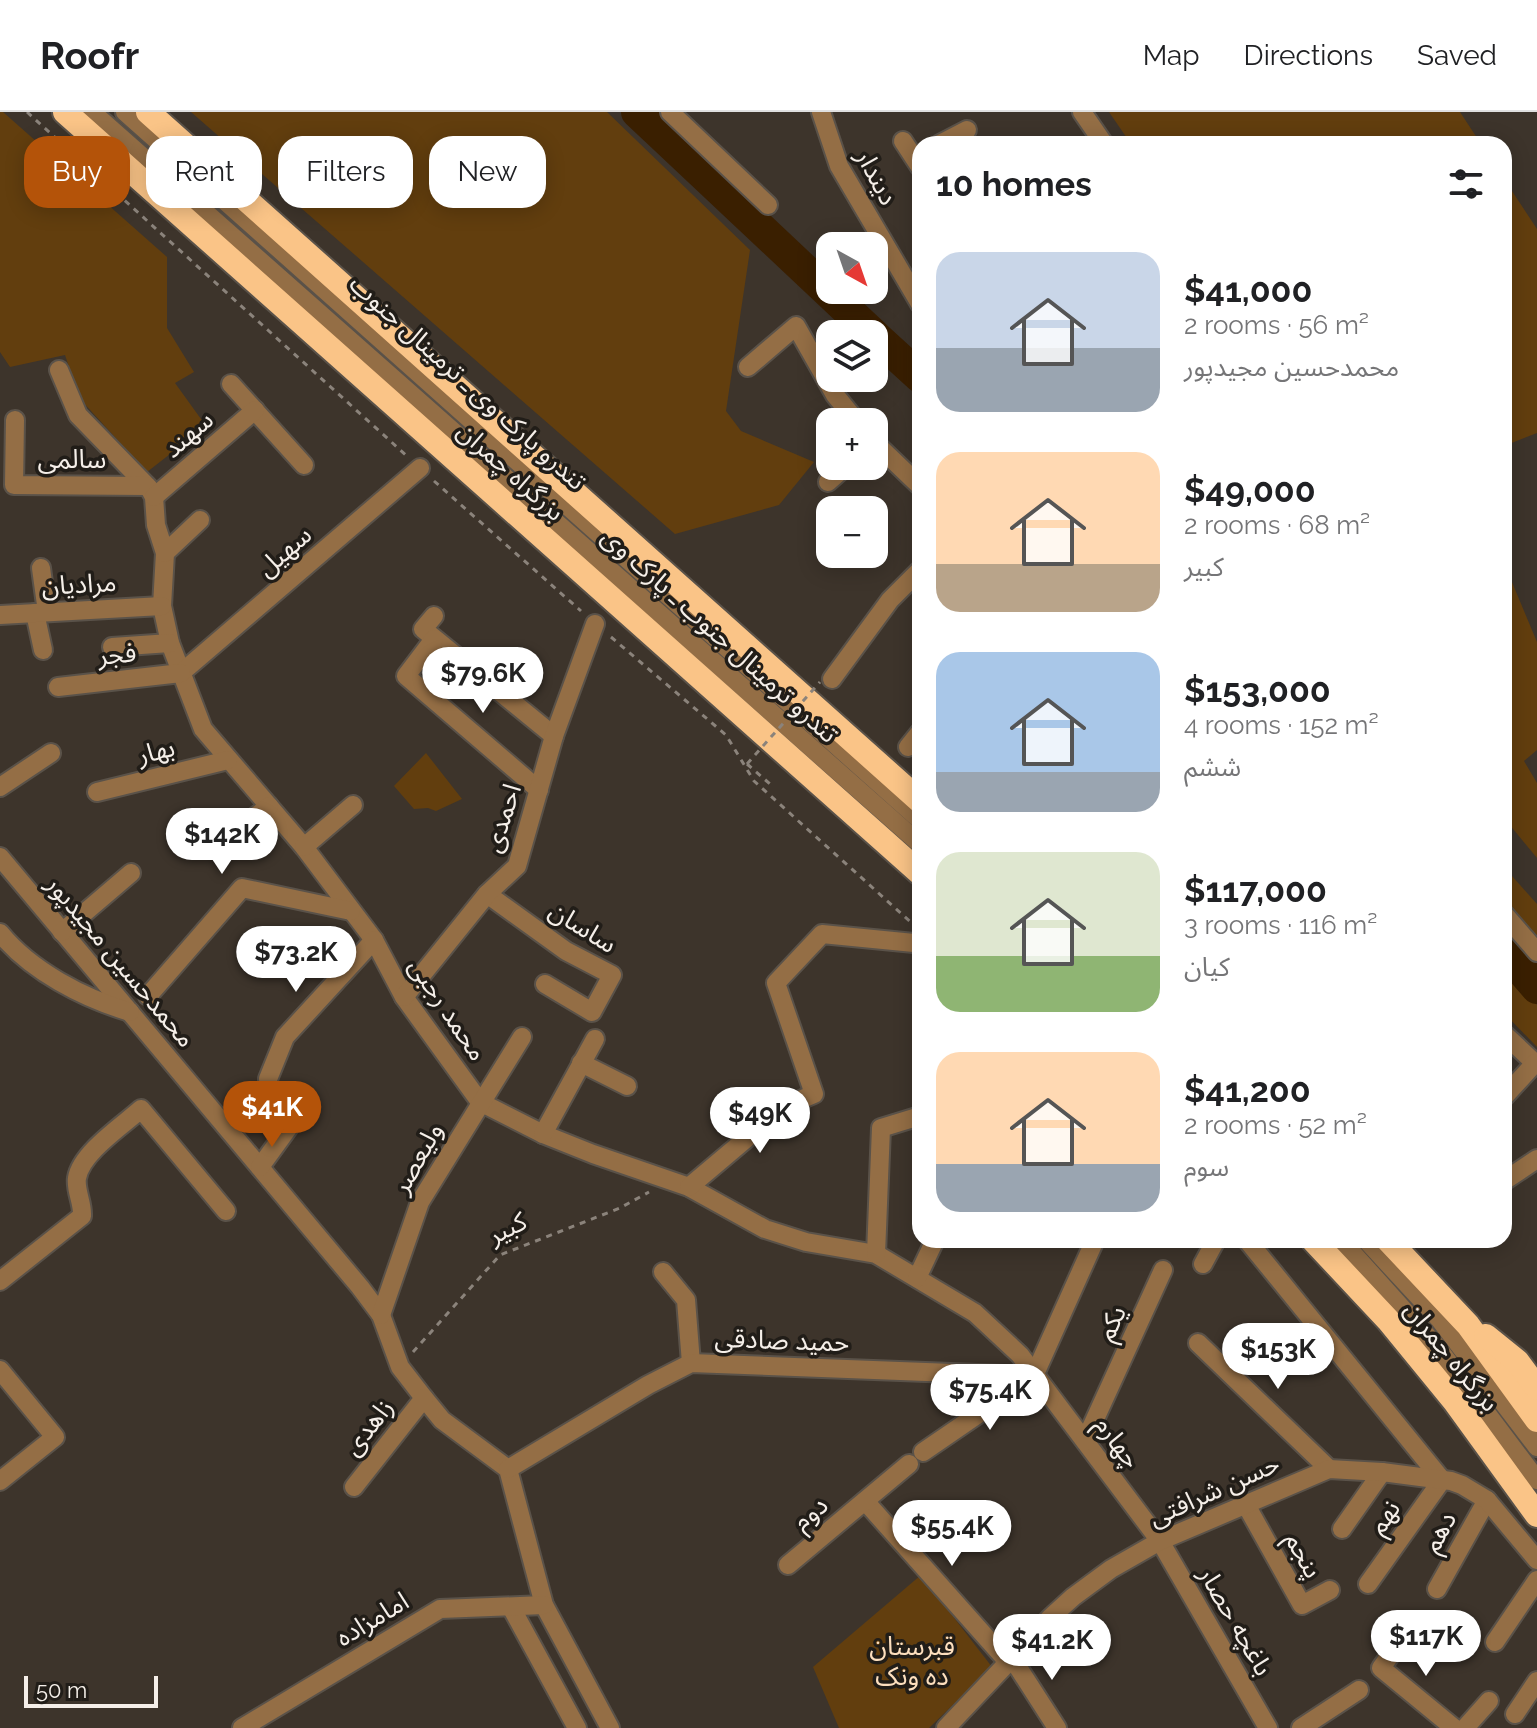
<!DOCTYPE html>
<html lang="en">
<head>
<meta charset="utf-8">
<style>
	:root { --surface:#fff; --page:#f6f6f6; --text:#202124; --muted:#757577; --line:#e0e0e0; --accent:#b45309 }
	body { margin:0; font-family:Raleway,"Noto Sans Arabic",sans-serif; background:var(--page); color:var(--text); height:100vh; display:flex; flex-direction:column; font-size:30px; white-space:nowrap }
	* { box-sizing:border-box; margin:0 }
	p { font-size:26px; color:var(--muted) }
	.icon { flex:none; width:44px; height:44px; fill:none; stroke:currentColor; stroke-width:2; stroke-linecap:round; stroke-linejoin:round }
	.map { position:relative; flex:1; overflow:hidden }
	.details { position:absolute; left:912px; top:24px; width:600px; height:1112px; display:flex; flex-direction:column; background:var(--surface); border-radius:24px; box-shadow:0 4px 20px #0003 }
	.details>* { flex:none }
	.hud { position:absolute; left:24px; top:24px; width:760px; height:72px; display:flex; gap:16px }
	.needle { width:52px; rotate:140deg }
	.fabs { position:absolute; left:816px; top:120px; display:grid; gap:16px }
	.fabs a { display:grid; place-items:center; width:72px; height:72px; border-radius:16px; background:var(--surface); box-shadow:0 4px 20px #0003; font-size:40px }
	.scale { position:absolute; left:24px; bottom:20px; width:134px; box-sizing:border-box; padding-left:8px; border:4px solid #f5efe9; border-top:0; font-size:22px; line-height:28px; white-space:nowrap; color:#f5efe9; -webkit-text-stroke:6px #211d18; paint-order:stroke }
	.price { position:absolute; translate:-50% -68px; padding:0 18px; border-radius:28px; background:#fff; color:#222; font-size:26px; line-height:52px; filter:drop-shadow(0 2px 4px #0008) }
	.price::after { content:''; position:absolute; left:50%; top:48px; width:24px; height:18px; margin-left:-12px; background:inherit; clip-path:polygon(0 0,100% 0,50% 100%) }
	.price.active { background:var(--accent); color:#fff }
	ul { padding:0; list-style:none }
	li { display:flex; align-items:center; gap:24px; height:200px; padding:0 24px }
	li span { display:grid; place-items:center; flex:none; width:224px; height:160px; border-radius:24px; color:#555 }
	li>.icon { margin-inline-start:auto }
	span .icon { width:96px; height:96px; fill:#fffc; stroke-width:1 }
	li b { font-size:34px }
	h2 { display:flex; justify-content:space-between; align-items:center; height:96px; padding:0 24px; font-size:34px }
	.tag { padding:0 28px; border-radius:24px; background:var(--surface); box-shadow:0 4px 20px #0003; font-size:28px; line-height:72px }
	.tag.active { background:var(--accent); color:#fff }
	header { display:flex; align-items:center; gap:48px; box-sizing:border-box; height:112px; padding:0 40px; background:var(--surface); border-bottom:2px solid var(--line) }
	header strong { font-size:38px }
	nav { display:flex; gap:44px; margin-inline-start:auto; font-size:28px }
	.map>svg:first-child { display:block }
	.green { fill:#623e0e }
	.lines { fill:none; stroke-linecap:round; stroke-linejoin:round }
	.river { stroke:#3a1f00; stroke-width:32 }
	.minor-casing { stroke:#5a5249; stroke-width:22 }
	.highway-casing { stroke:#5a5249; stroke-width:28 }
	.path { stroke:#8b837b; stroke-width:3; stroke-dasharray:6 6; stroke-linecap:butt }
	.minor { stroke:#946e45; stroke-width:18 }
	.highway { stroke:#fac487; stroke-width:24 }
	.path-bridge { stroke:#8b837b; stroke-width:3; stroke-dasharray:6 6; stroke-linecap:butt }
	.labels { text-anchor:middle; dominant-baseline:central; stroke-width:7; stroke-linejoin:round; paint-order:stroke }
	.street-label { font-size:26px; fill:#f5efe9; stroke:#211d18 }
	.park-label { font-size:26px; fill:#fddfbe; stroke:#211d18 }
</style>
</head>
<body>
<header>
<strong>Roofr</strong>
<nav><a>Map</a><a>Directions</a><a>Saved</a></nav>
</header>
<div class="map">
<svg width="1537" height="1616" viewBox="0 0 1537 1616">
	<rect width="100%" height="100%" fill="#3d342b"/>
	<g class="green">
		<polygon points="0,0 3,0 167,145 167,216 194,260 175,271 206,314 147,360 80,287 65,243 10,255 0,240"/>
		<polygon points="191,0 607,0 750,138 726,299 741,319 814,350 779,393 675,422"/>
		<polygon points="1109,0 1460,0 1481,32 1131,32"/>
		<polygon points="1504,67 1537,117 1537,321 1504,334"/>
		<polygon points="1504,451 1537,530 1537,638 1524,649 1537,671 1537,746 1504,706"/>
		<polygon points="426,641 462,687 436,699 428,696 414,697 394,674"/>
		<polygon points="1504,755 1537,792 1537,827 1504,789"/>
		<polygon points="1504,855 1537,893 1537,935 1504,901"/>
		<polygon points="921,1463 992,1555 929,1616 839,1616 813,1555"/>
	</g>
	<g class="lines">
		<g class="river">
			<polyline points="637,0 873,222"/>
			<polyline points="874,223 920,265"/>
			<polyline points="1504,838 1537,876"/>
		</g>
		<g class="minor-casing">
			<g id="minor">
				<polyline points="92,0 920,732"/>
				<polyline points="125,0 920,708"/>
				<polyline points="670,0 768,93"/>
				<polyline points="821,0 839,54 920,192"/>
				<polyline points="1082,0 1104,32"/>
				<polyline points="903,29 920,55"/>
				<polyline points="940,32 967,18"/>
				<polyline points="748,255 796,214 835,283 857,310"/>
				<polyline points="59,258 78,303 149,376 154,385 156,413 165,441 162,494 170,531 203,617 304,735 374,828 404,885 480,990 543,1022 593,1042 689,1075 765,1117 806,1130 876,1142 975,1201 1020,1243 1160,1429 1268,1616"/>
				<polyline points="231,272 304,353"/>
				<polyline points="15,308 14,373 147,374"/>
				<polyline points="874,330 920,374"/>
				<polyline points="828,370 846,354"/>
				<polyline points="154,385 255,298"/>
				<polyline points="165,441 200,408"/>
				<polyline points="41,456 47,500"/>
				<polyline points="35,501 43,538"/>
				<polyline points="0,503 162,494"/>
				<polyline points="434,504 423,517 554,624"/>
				<polyline points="434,527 406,564 539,678"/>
				<polyline points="112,535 170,531"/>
				<polyline points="181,561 420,356"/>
				<polyline points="832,567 890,488 920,458"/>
				<polyline points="58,575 181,561"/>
				<polyline points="908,635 920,620"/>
				<polyline points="0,675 51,641"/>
				<polyline points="97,680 228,648"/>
				<polyline points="220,732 269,694"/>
				<polyline points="304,735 353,693"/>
				<polyline points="0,745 360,1175 381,1203 400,1255 424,1286 442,1308 508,1357 544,1493 610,1616"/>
				<polyline points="487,782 566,839 612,863 592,900 545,872"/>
				<polyline points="1504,802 1537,840"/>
				<polyline points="62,820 131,761"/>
				<path d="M0,821C31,859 83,886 130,900"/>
				<polyline points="148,884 242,776 351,799"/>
				<polyline points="404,885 487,782 517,754 554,624 595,512"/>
				<polyline points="1504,922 1537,953"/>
				<polyline points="581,951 627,974"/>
				<polyline points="268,967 285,925 374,828"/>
				<polyline points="1504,985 1535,951"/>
				<polyline points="543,1022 595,927"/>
				<polyline points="260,1055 302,997"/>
				<polyline points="1504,1069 1537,1047"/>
				<polyline points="689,1075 784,995 814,982 776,871 822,822 914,831"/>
				<polyline points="1247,1128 1442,1368 1368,1472"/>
				<polyline points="1341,1128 1437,1235 1537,1368"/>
				<polyline points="1366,1128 1440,1208 1537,1335"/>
				<polyline points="876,1142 881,1016 920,1004"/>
				<polyline points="1203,1152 1216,1128"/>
				<polyline points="663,1160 686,1188 691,1251"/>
				<polyline points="917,1166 935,1128"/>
				<path d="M0,1169L82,1104C83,1091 75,1078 77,1066C81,1041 122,1014 141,997L226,1099"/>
				<polyline points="381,1203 420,1090 522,925"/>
				<polyline points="1198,1231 1329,1357"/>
				<polyline points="0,1258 55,1325 0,1369"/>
				<polyline points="1034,1264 1095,1128"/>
				<polyline points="1085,1329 1163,1158"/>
				<polyline points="923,1340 1034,1264"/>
				<polyline points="508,1357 648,1273 691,1251 1034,1264"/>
				<polyline points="354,1375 424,1286"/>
				<polyline points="865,1389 1008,1550"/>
				<polyline points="1245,1391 1302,1493 1330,1478"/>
				<polyline points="1342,1417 1382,1360"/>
				<polyline points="788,1453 909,1352"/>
				<polyline points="1437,1477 1487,1388"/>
				<polyline points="511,1495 577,1616"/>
				<polyline points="1411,1514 1381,1556 1454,1616"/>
				<polyline points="1495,1530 1537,1468"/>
				<polyline points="1012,1546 1057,1616"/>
				<polyline points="1515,1602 1537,1569"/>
				<polyline points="242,1616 440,1497 544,1493"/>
				<polyline points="946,1616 1050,1506 1073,1485 1111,1457 1160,1429 1329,1357 1382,1360 1451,1369 1462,1373 1487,1388 1537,1448"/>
				<polyline points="1301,1616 1359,1578"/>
				<polyline points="1465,1616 1489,1589"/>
			</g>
		</g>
		<g class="highway-casing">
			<g id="highway">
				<polyline points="65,0 920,761"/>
				<polyline points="148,0 920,689"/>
				<polyline points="1313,1128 1388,1208 1455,1290 1537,1403"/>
				<polyline points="1388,1128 1468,1213 1537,1308"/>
				<polyline points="1486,1224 1517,1249 1537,1276"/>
			</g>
		</g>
		<g class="path">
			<polyline points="27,0 408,345"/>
			<polyline points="434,369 581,499"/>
			<polyline points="611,525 726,623 754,669 914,813"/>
			<polyline points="747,652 770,672"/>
			<polyline points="413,1240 500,1143 620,1096 649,1080"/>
		</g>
		<use href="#minor" class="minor"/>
		<use href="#highway" class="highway"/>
		<polyline class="path-bridge" points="747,652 820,570"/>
	</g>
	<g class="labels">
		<g class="street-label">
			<text transform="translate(877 65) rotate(62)">دیندار</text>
			<text transform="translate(468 270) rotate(42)">تندرو پارک وی ـ ترمینال جنوب</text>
			<text transform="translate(188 322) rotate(-41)">سهند</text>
			<text x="72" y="347">سالمی</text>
			<text transform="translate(511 359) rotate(42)">بزرگراه چمران</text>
			<text transform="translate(284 439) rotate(-41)">سهیل</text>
			<text transform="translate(79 472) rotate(-3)">مرادیان</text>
			<text transform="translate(720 523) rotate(42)">تندرو ترمینال جنوب ـ پارک وی</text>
			<text transform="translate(117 542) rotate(-6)">فجر</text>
			<text transform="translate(156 639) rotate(-14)">بهار</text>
			<text transform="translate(502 706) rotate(-72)">احمدی</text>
			<text transform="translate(583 815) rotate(32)">ساسان</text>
			<text transform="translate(121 849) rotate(50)">محمدحسین مجیدپور</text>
			<text transform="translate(448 897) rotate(56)">محمد رجبی</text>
			<text transform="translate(417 1046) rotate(-61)">ولیعصر</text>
			<text transform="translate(507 1116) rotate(-27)">کبیر</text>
			<text transform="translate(1111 1211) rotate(-65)">یکم</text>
			<text transform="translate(782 1228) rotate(2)">حمید صادقی</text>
			<text transform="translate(1452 1244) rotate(51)">بزرگراه چمران</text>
			<text transform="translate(368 1315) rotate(-52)">زاهدی</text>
			<text transform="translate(1118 1330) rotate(53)">چهارم</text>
			<text transform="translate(1214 1378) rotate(-24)">حسن شرافتی</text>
			<text transform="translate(810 1401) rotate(-40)">دوم</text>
			<text transform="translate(1384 1405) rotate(-55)">نهم</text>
			<text transform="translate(1439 1420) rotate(-61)">دهم</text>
			<text transform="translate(1304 1443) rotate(61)">پنجم</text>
			<text transform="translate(372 1507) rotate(-31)">امامزاده</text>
			<text transform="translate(1236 1509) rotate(60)">باغچه حصار</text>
		</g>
		<g class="park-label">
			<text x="912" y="1534">قبرستان<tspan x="912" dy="30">ده ونک</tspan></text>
		</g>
	</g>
</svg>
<div class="fabs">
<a><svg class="needle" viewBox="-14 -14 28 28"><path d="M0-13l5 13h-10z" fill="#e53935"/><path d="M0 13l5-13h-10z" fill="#757577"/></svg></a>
<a><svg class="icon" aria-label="layers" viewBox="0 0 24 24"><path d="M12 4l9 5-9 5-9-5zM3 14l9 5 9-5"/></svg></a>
<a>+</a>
<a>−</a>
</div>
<div class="scale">50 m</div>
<b class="price" style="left:483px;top:603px">$79.6K</b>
<b class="price" style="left:222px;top:764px">$142K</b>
<b class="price" style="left:296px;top:882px">$73.2K</b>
<b class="price active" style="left:272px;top:1037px">$41K</b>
<b class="price" style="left:760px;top:1043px">$49K</b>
<b class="price" style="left:1278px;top:1279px">$153K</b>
<b class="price" style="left:990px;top:1320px">$75.4K</b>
<b class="price" style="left:952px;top:1456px">$55.4K</b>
<b class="price" style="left:1426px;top:1566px">$117K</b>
<b class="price" style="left:1052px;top:1570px">$41.2K</b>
<div class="hud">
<a class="tag active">Buy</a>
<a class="tag">Rent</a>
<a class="tag">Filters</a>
<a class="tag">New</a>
</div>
<section class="details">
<h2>10 homes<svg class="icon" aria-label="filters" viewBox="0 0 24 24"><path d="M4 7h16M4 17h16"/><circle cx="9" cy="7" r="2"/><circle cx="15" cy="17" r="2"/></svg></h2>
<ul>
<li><span style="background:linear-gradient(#c9d6e8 60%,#9aa5b1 0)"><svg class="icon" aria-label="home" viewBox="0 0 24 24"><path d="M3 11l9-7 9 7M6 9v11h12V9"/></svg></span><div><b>$41,000</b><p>2 rooms · 56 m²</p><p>محمدحسین مجیدپور</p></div></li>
<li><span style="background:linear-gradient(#ffd9b3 70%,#b9a48a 0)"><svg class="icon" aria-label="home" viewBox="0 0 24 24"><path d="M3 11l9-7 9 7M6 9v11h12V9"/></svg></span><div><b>$49,000</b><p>2 rooms · 68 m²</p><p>کبیر</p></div></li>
<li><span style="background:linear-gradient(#a9c7e8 75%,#9aa5b1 0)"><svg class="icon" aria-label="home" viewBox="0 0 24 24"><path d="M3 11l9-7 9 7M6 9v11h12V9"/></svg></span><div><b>$153,000</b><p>4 rooms · 152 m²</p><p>ششم</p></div></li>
<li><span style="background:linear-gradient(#dfe7d0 65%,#8fb573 0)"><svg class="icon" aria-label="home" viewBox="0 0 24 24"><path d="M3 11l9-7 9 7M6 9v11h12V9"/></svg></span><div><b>$117,000</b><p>3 rooms · 116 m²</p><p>کیان</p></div></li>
<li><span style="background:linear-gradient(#ffd9b3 70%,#9aa5b1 0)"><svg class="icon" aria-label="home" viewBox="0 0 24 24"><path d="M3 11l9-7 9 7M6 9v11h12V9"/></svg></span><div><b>$41,200</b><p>2 rooms · 52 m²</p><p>سوم</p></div></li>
</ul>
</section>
</div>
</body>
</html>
